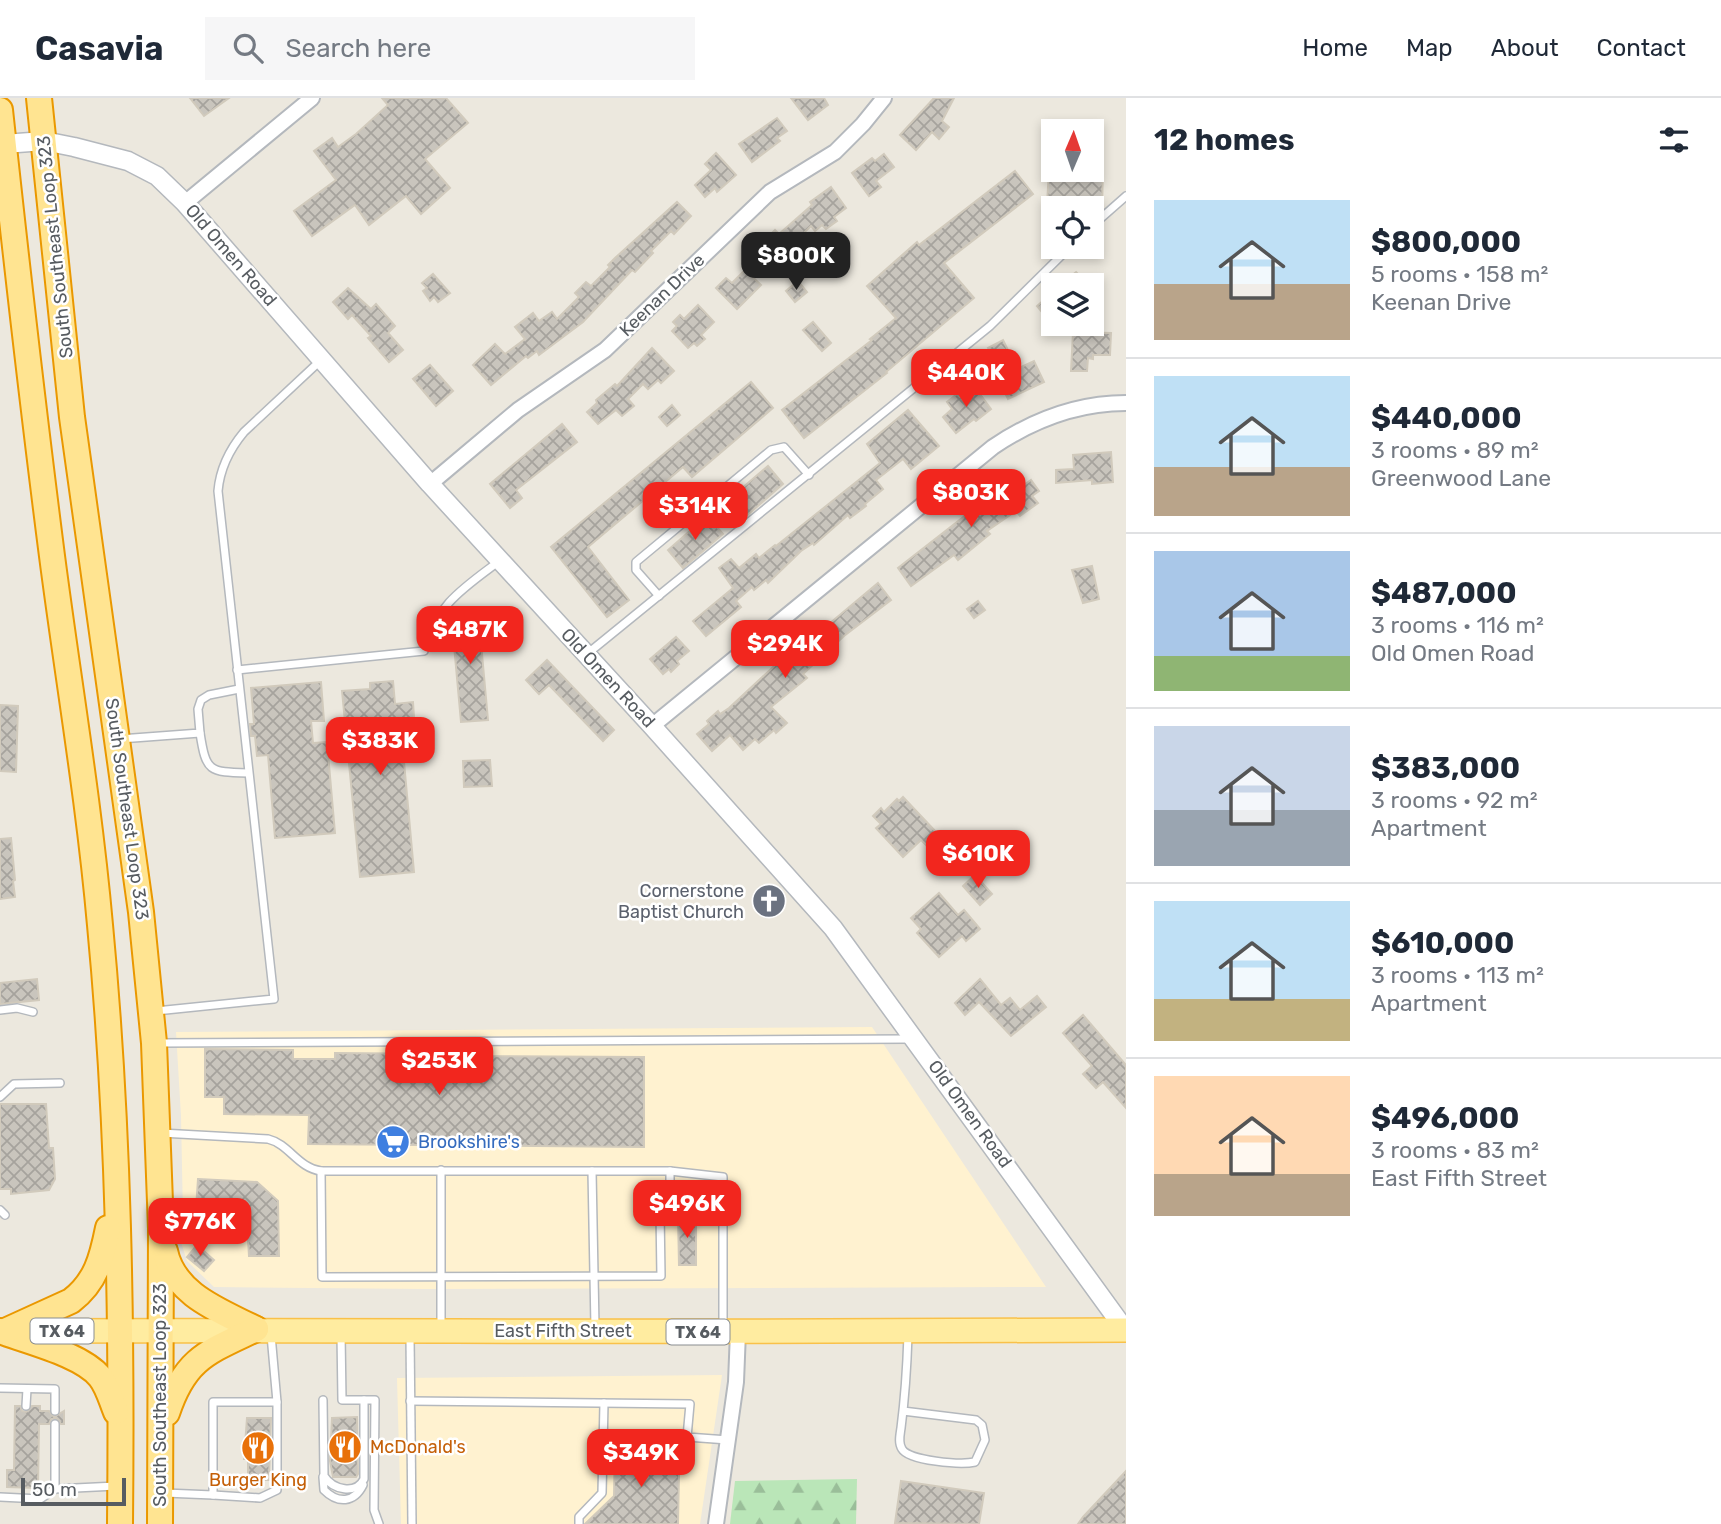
<!DOCTYPE html>
<html lang="en">
<head>
<meta charset="utf-8">
<style>
	:root { --surface:#fff; --page:#f6f6f7; --text:#1f2937; --muted:#747a83; --line:#e0e1e3; --accent:#f2261e }
	body { margin:0; font-family:Rubik,sans-serif; background:var(--page); color:var(--text); height:100vh; display:flex; flex-direction:column; font-size:26px; white-space:nowrap }
	* { box-sizing:border-box; margin:0 }
	p { font-size:23px; color:var(--muted) }
	.icon { flex:none; width:38px; height:38px; fill:none; stroke:currentColor; stroke-width:2; stroke-linecap:round; stroke-linejoin:round }
	.map { position:relative; flex:1; overflow:hidden }
	.sheet { display:flex; flex-direction:column; background:var(--surface); width:595px }
	.sheet>* { flex:none }
	.needle { width:46px; rotate:2deg }
	.controls { position:absolute; left:1041px; top:21px; display:grid; gap:14px }
	.controls a { display:grid; place-items:center; width:63px; height:63px; border-radius:0px; background:var(--surface); box-shadow:0 4px 10px #0003; font-size:35px }
	.scale { position:absolute; left:21px; bottom:18px; width:105px; box-sizing:border-box; padding-left:7px; border:4px solid #575c61; border-top:0; font-size:19px; line-height:24px; white-space:nowrap; color:#575c61; -webkit-text-stroke:5px #fff; paint-order:stroke }
	.price { position:absolute; translate:-50% -60px; padding:0 16px; border-radius:14px; background:var(--accent); color:#fff; font-size:23px; line-height:46px; filter:drop-shadow(0 2px 4px #0008) }
	.price::after { content:''; position:absolute; left:50%; top:42px; width:21px; height:16px; margin-left:-10px; background:inherit; clip-path:polygon(0 0,100% 0,50% 100%) }
	.price.on { background:#222; color:#fff }
	ul { padding:0; list-style:none }
	li { display:flex; align-items:center; gap:21px; height:175px; padding:0 28px }
	li+li { border-top:2px solid var(--line) }
	li span { display:grid; place-items:center; flex:none; width:196px; height:140px; border-radius:0px; color:#555 }
	li>.icon { margin-inline-start:auto }
	span .icon { width:84px; height:84px; fill:#fffc; stroke-width:1 }
	li b { font-size:30px }
	h2 { display:flex; justify-content:space-between; align-items:center; height:84px; padding:0 28px; font-size:30px }
	header { display:flex; align-items:center; gap:42px; box-sizing:border-box; height:98px; padding:0 35px; background:var(--surface); border-bottom:2px solid var(--line) }
	header strong { font-size:33px }
	nav { display:flex; gap:38px; margin-inline-start:auto; font-size:24px }
	.search { width:490px; height:63px; background:var(--page); display:flex; align-items:center; gap:18px; box-sizing:border-box; padding:0 24px; border-radius:0px; color:var(--muted); font-size:26px }
	main { display:flex; flex:1; min-height:0 }
	.map>svg:first-child { display:block }
	.commercial { fill:#fff2d0 }
	.forest { fill:url(#forest-firs) }
	.building { fill:url(#building-cross-hatch); stroke:#d1cabc; stroke-width:2 }
	.lines { fill:none; stroke-linecap:round; stroke-linejoin:round }
	.service-casing { stroke:#b4b8bd; stroke-width:10 }
	.minor-casing { stroke:#b4b8bd; stroke-width:18 }
	.tertiary-casing { stroke:#b4b8bd; stroke-width:21 }
	.primary-casing { stroke:#f9c14a; stroke-width:26 }
	.trunk-casing { stroke:#ea9800; stroke-width:28 }
	.service { stroke:#fff; stroke-width:7 }
	.minor { stroke:#fff; stroke-width:14 }
	.tertiary { stroke:#fff; stroke-width:18 }
	.primary { stroke:#ffeca0; stroke-width:23 }
	.trunk { stroke:#ffe491; stroke-width:24 }
	.labels { text-anchor:middle; dominant-baseline:central; stroke-width:5; stroke-linejoin:round; paint-order:stroke }
	.shield { fill:#fff; stroke:#898d90; stroke-width:2 }
	.shield-label { font-size:16px; font-weight:bold; fill:#575c61 }
	.street-label { font-size:18px; fill:#575c61; stroke:#fff }
	.worship-label { font-size:18px; fill:#5b616d; stroke:#fff; text-anchor:end }
	.shop-label { font-size:18px; fill:#366cbe; stroke:#fff; text-anchor:start }
	.food-label { font-size:18px; fill:#c56008; stroke:#fff; text-anchor:start }
</style>
</head>
<body>
<header>
<strong>Casavia</strong>
<div class="search"><svg class="icon" aria-label="search" viewBox="0 0 24 24"><circle cx="10" cy="10" r="6"/><path d="M15 15l6 6"/></svg>Search here</div>
<nav><a>Home</a><a>Map</a><a>About</a><a>Contact</a></nav>
</header>
<main>
<div class="map">
<svg width="1126" height="1426" viewBox="0 0 1126 1426">
	<defs>
		<pattern id="forest-firs" width="22" height="20" patternUnits="userSpaceOnUse" patternTransform="scale(1.75)"><rect width="22" height="20" fill="#bae6b8"/><path d="M5 1l3.5 6h-7zM16 11l3.5 6h-7z" fill="#9abe99"/></pattern>
		<pattern id="building-cross-hatch" width="8" height="8" patternUnits="userSpaceOnUse" patternTransform="scale(1.75)"><rect width="8" height="8" fill="#c9c5bd"/><path d="M0 0l8 8M0 8l8-8" fill="none" stroke="#a6a39d"/></pattern>
	</defs>
	<rect width="100%" height="100%" fill="#ece8de"/>
	<g class="commercial">
		<polygon points="872,929 1046,1189 427,1191 214,1189 187,1163 180,1141 183,1119 181,1018 176,934"/>
		<polygon points="722,1277 700,1426 401,1426 397,1280"/>
	</g>
	<polygon class="forest" points="857,1381 856,1426 730,1426 735,1383"/>
	<g class="building">
		<polygon points="190,0 229,0 204,18"/>
		<polygon points="382,0 446,0 468,25 425,61 450,90 421,116 406,98 369,127 355,107 312,138 294,113 336,82 314,53 332,40 338,49 356,36 388,7"/>
		<polygon points="791,0 824,0 828,7 808,22"/>
		<polygon points="934,0 954,0 942,23 949,29 939,41 932,34 916,52 900,37"/>
		<polygon points="777,20 787,33 777,40 780,43 752,64 739,46"/>
		<polygon points="716,55 736,77 717,94 715,90 705,99 695,87 711,72 705,66"/>
		<polygon points="884,56 894,69 876,83 881,89 869,98 852,75 872,60 875,63"/>
		<polygon points="1049,72 1103,73 1102,108 1047,106"/>
		<polygon points="1015,73 1033,96 944,165 974,200 886,274 887,275 804,340 782,312 872,242 870,241 896,220 867,188 917,144 919,147"/>
		<polygon points="831,89 846,110 834,119 837,123 826,131 822,127 815,133 811,128 793,145 797,149 786,160 788,163 778,173 757,150 775,132 779,136 812,107 810,104"/>
		<polygon points="677,104 691,118 674,136 671,133 651,153 653,155 635,174 632,172 583,224 539,257 537,253 528,260 526,258 491,287 473,267 495,246 505,256 525,241 515,229 533,215 539,223 552,214 557,221 579,199 575,195 586,184 591,188 610,169 608,167 615,160"/>
		<polygon points="745,172 761,187 737,211 716,190 726,180 732,185"/>
		<polygon points="1076,174 1088,187 1060,187"/>
		<polygon points="433,176 450,195 438,204 434,199 430,203 423,193 427,190 422,185"/>
		<polygon points="798,183 807,194 795,204 786,193"/>
		<polygon points="348,190 371,211 376,206 395,228 388,235 403,252 389,264 368,240 371,238 352,217 348,221 333,204"/>
		<polygon points="1054,193 1054,214 1047,220 1037,208"/>
		<polygon points="698,207 714,224 701,237 705,241 697,248 694,245 688,250 672,233 677,228 673,224 680,217 684,221"/>
		<polygon points="813,224 831,245 822,253 803,232"/>
		<polygon points="1073,234 1111,235 1110,257 1093,257 1093,261 1088,260 1087,273 1071,273"/>
		<polygon points="1003,242 1017,271 1034,263 1044,284 1008,301 998,281 1001,280 993,263 995,262 988,250"/>
		<polygon points="652,250 674,273 661,285 658,282 648,291 643,286 628,301 634,308 622,318 616,312 598,326 587,314 597,305 596,302 615,286 617,288"/>
		<polygon points="430,267 453,293 436,308 413,281"/>
		<polygon points="751,284 773,310 692,379 683,369 588,449 629,502 607,519 551,449"/>
		<polygon points="974,288 991,311 976,323 974,321 956,335 943,319 952,311 947,304 957,296 960,299"/>
		<polygon points="672,307 680,317 667,328 659,319"/>
		<polygon points="908,312 939,348 911,371 903,361 876,382 883,391 865,406 866,408 850,420 848,417 814,447 813,445 801,453 768,485 766,482 754,492 752,489 736,503 741,509 706,538 693,523 733,490 719,470 731,461 739,470 756,456 759,460 775,447 776,448 880,365 867,346"/>
		<polygon points="562,326 577,344 516,392 522,400 510,410 490,386"/>
		<polygon points="1111,354 1113,384 1092,386 1092,382 1056,385 1056,372 1074,371 1073,357"/>
		<polygon points="768,368 783,386 744,420 728,402"/>
		<polygon points="1016,377 1024,387 1031,382 1039,393 1032,398 1038,405 1020,418 1016,413 987,433 990,436 958,462 954,457 911,488 898,470 971,413 972,415 995,397 993,395"/>
		<polygon points="707,418 723,436 683,470 668,452"/>
		<polygon points="1092,468 1099,501 1083,505 1072,472"/>
		<polygon points="878,485 891,502 844,538 803,576 807,580 771,609 787,625 776,635 774,632 759,645 755,641 743,652 730,637 712,653 697,636 709,626 707,623 718,613 720,616 729,610 786,557 788,560 821,529 823,531"/>
		<polygon points="978,503 985,512 974,520 967,511"/>
		<polygon points="478,512 488,622 461,624 451,514"/>
		<polygon points="676,539 689,553 677,563 679,566 671,574 669,571 663,576 650,561"/>
		<polygon points="547,562 614,632 603,643 549,587 539,596 526,582"/>
		<polygon points="393,583 395,606 413,604 416,651 403,653 414,774 360,779 342,593 370,591 370,585"/>
		<polygon points="321,584 324,623 311,623 313,645 327,644 335,735 275,740 268,657 257,658 255,638 251,638 250,626 254,626 251,590"/>
		<polygon points="0,607 18,608 16,674 0,673"/>
		<polygon points="490,662 492,688 464,689 463,663"/>
		<polygon points="903,699 955,754 944,765 921,742 903,759 876,730 881,726 873,718 881,710 884,714 897,701 899,703"/>
		<polygon points="11,740 15,782 13,783 15,799 0,801 0,741"/>
		<polygon points="975,777 992,796 980,807 963,788"/>
		<polygon points="939,795 958,817 964,812 980,831 966,843 962,838 939,859 917,835 921,831 911,820"/>
		<polygon points="37,881 39,902 0,906 0,885"/>
		<polygon points="980,881 1001,907 1010,900 1020,912 1037,898 1046,909 1011,938 979,904 965,917 955,905"/>
		<polygon points="1083,917 1126,967 1126,1010 1103,984 1096,990 1083,976 1092,968 1063,935"/>
		<polygon points="446,950 480,950 480,958 644,959 644,1049 308,1046 309,1017 224,1016 224,999 205,999 205,951 293,952 293,961 335,961 335,955 446,956"/>
		<polygon points="0,1006 46,1006 49,1050 53,1050 55,1081 49,1092 11,1096 11,1091 0,1091"/>
		<polygon points="198,1081 257,1084 278,1103 279,1158 249,1158 247,1124 242,1124 243,1113 196,1111"/>
		<polygon points="678,1117 696,1117 696,1167 679,1167"/>
		<polygon points="197,1147 214,1162 204,1173 187,1159"/>
		<polygon points="15,1308 20,1308 22,1313 26,1314 32,1308 40,1308 40,1313 49,1313 54,1319 64,1313 64,1326 61,1326 56,1320 51,1321 49,1326 39,1326 38,1390 7,1389 7,1372 14,1372"/>
		<polygon points="357,1319 358,1376 356,1379 333,1379 330,1363 332,1320"/>
		<polygon points="247,1320 271,1320 269,1382 248,1382 248,1361 244,1361"/>
		<polygon points="615,1346 664,1347 663,1376 679,1376 678,1426 585,1426 614,1398"/>
		<polygon points="1126,1373 1126,1426 1078,1426 1083,1419"/>
		<polygon points="901,1383 984,1395 979,1426 895,1425"/>
	</g>
	<g class="lines">
		<g class="service-casing">
			<g id="service">
				<polyline points="1092,128 1126,98"/>
				<polyline points="659,498 636,472 636,464 771,352 784,349 809,377"/>
				<polyline points="587,556 990,228 1070,149"/>
				<path d="M237,572L424,553C436,507 462,491 498,464"/>
				<path d="M200,635C206,674 209,674 248,675"/>
				<polyline points="120,641 200,635 198,611 201,602 209,597 239,591"/>
				<polyline points="0,912 17,910 33,914"/>
				<path d="M156,913L274,901L218,393C220,370 229,352 244,334L320,263"/>
				<polyline points="158,945 909,941"/>
				<polyline points="0,999 14,986 60,985"/>
				<path d="M161,1035L268,1041C289,1046 298,1070 321,1073H670L723,1079V1230"/>
				<polyline points="321,1073 322,1179 661,1178 660,1114 670,1097 670,1073"/>
				<polyline points="592,1073 595,1229"/>
				<polyline points="0,1112 5,1117"/>
				<polyline points="441,1229 441,1072"/>
				<polyline points="341,1236 342,1302 375,1302 374,1412 379,1426"/>
				<polyline points="410,1238 412,1426"/>
				<polyline points="0,1290 55,1291 55,1313"/>
				<path d="M323,1302L324,1378C333,1392 356,1397 364,1381V1302"/>
				<polyline points="410,1303 690,1306 687,1339 728,1342"/>
				<polyline points="26,1308 27,1291"/>
				<path d="M903,1313L976,1322L982,1327L985,1342L975,1364C961,1367 909,1363 902,1351C898,1345 900,1337 901,1330C905,1299 907,1268 908,1237"/>
				<path d="M323,1379L324,1392C338,1406 354,1405 363,1387"/>
				<polyline points="55,1391 55,1326"/>
				<polyline points="165,1395 213,1397 213,1304 277,1304 271,1237"/>
				<polyline points="213,1397 260,1400 277,1392 277,1304"/>
				<polyline points="0,1399 40,1401 55,1391 116,1388"/>
				<polyline points="579,1426 579,1419 602,1395 604,1305"/>
			</g>
		</g>
		<g class="minor-casing">
			<g id="minor">
				<polyline points="185,105 312,0"/>
				<polyline points="430,386 518,312 605,252 770,94 835,54 863,26 884,0"/>
				<path d="M652,628L993,349C1033,322 1077,305 1126,305"/>
				<polyline points="716,1426 736,1284 738,1234"/>
			</g>
		</g>
		<g class="tertiary-casing">
			<polyline id="tertiary" points="4,46 44,43 74,49 128,63 157,78 185,105 430,386 652,628 833,830 1126,1233"/>
		</g>
		<g class="primary-casing">
			<path id="primary" d="M7,1233C380,1232 753,1235 1126,1232"/>
		</g>
		<g class="trunk-casing">
			<g id="trunk">
				<polyline points="39,0 72,319 141,814 154,945 161,1131 160,1426"/>
				<path d="M0,12C16,161 33,310 52,458C68,581 89,703 100,827C119,1026 122,1226 120,1426"/>
				<path d="M165,1153C174,1197 221,1213 256,1231"/>
				<path d="M0,1233C28,1244 81,1256 100,1279C108,1289 111,1302 116,1314"/>
				<path d="M5,1233L71,1203C96,1184 102,1160 108,1130"/>
				<path d="M167,1315C185,1260 208,1254 256,1231"/>
			</g>
		</g>
		<use href="#service" class="service"/>
		<use href="#minor" class="minor"/>
		<use href="#tertiary" class="tertiary"/>
		<use href="#primary" class="primary"/>
		<use href="#trunk" class="trunk"/>
	</g>
	<defs>
		<g id="church-disc" transform="scale(1.75)"><circle r="9.5" fill="#6b7280" stroke="#fff"/><path d="M-1.2-6h2.4v3.5h3.3v2.4h-3.3V6h-2.4V-.1h-3.3v-2.4h3.3Z" fill="#fff"/></g>
		<g id="supermarket-disc" transform="scale(1.75)"><circle r="9.5" fill="#3f7fe0" stroke="#fff"/><path d="M-6-5.5h2.5l.6 2H6L4.5 2H-2.5L-4.4-4H-6ZM-1.5 3.2a1.3 1.3 0 1 0 .1 0ZM3 3.2a1.3 1.3 0 1 0 .1 0Z" fill="#fff"/></g>
		<g id="restaurant-disc" transform="scale(1.75)"><circle r="9.5" fill="#e8710a" stroke="#fff"/><path d="M-5-6h1v4h1v-4h1v4h1v-4h1v5L-1.5 .5V6h-2V.5L-5-1ZM5-6V6H3V1.5H1.5Q1.5-4 5-6Z" fill="#fff"/></g>
	</defs>
	<g fill-rule="evenodd">
		<use href="#church-disc" x="769" y="803"/>
		<use href="#supermarket-disc" x="393" y="1044"/>
		<use href="#restaurant-disc" x="345" y="1349"/>
		<use href="#restaurant-disc" x="258" y="1350"/>
	</g>
	<g class="labels">
		<g class="shield">
			<rect x="30.5" y="1220.5" width="63" height="25" rx="5"/>
			<rect x="666.5" y="1221.5" width="63" height="25" rx="5"/>
		</g>
		<g class="shield-label">
			<text x="62" y="1233">TX 64</text>
			<text x="698" y="1234">TX 64</text>
		</g>
		<g class="street-label">
			<text transform="translate(55 149) rotate(-96)">South Southeast Loop 323</text>
			<text transform="translate(231 157) rotate(49)">Old Omen Road</text>
			<text transform="translate(662 197) rotate(-44)">Keenan Drive</text>
			<text transform="translate(608 580) rotate(47)">Old Omen Road</text>
			<text transform="translate(127 711) rotate(82)">South Southeast Loop 323</text>
			<text transform="translate(970 1016) rotate(54)">Old Omen Road</text>
			<text x="563" y="1233">East Fifth Street</text>
			<text transform="translate(160 1297) rotate(-90)">South Southeast Loop 323</text>
		</g>
		<g class="worship-label">
			<text x="744" y="793">Cornerstone<tspan x="744" dy="21">Baptist Church</tspan></text>
		</g>
		<g class="shop-label">
			<text x="418" y="1044">Brookshire's</text>
		</g>
		<g class="food-label">
			<text x="370" y="1349">McDonald's</text>
			<text x="258" y="1382" text-anchor="middle">Burger King</text>
		</g>
	</g>
</svg>
<div class="controls">
<a><svg class="needle" viewBox="-14 -14 28 28"><path d="M0-13l5 13h-10z" fill="#e53935"/><path d="M0 13l5-13h-10z" fill="#747a83"/></svg></a>
<a><svg class="icon" aria-label="locate" viewBox="0 0 24 24"><circle cx="12" cy="12" r="6"/><path d="M12 2v4M12 18v4M2 12h4M18 12h4"/></svg></a>
<a><svg class="icon" aria-label="layers" viewBox="0 0 24 24"><path d="M12 4l9 5-9 5-9-5zM3 14l9 5 9-5"/></svg></a>
</div>
<div class="scale">50 m</div>
<b class="price on" style="left:796px;top:194px">$800K</b>
<b class="price" style="left:966px;top:311px">$440K</b>
<b class="price" style="left:971px;top:431px">$803K</b>
<b class="price" style="left:695px;top:444px">$314K</b>
<b class="price" style="left:470px;top:568px">$487K</b>
<b class="price" style="left:785px;top:582px">$294K</b>
<b class="price" style="left:380px;top:679px">$383K</b>
<b class="price" style="left:978px;top:792px">$610K</b>
<b class="price" style="left:439px;top:999px">$253K</b>
<b class="price" style="left:687px;top:1142px">$496K</b>
<b class="price" style="left:200px;top:1160px">$776K</b>
<b class="price" style="left:641px;top:1391px">$349K</b>
</div>
<section class="sheet">
<h2>12 homes<svg class="icon" aria-label="filters" viewBox="0 0 24 24"><path d="M4 7h16M4 17h16"/><circle cx="9" cy="7" r="2"/><circle cx="15" cy="17" r="2"/></svg></h2>
<ul>
<li><span style="background:linear-gradient(#bfe0f5 60%,#b9a48a 0)"><svg class="icon" aria-label="home" viewBox="0 0 24 24"><path d="M3 11l9-7 9 7M6 9v11h12V9"/></svg></span><div><b>$800,000</b><p>5 rooms · 158 m²</p><p>Keenan Drive</p></div></li>
<li><span style="background:linear-gradient(#bfe0f5 65%,#b9a48a 0)"><svg class="icon" aria-label="home" viewBox="0 0 24 24"><path d="M3 11l9-7 9 7M6 9v11h12V9"/></svg></span><div><b>$440,000</b><p>3 rooms · 89 m²</p><p>Greenwood Lane</p></div></li>
<li><span style="background:linear-gradient(#a9c7e8 75%,#8fb573 0)"><svg class="icon" aria-label="home" viewBox="0 0 24 24"><path d="M3 11l9-7 9 7M6 9v11h12V9"/></svg></span><div><b>$487,000</b><p>3 rooms · 116 m²</p><p>Old Omen Road</p></div></li>
<li><span style="background:linear-gradient(#c9d6e8 60%,#9aa5b1 0)"><svg class="icon" aria-label="home" viewBox="0 0 24 24"><path d="M3 11l9-7 9 7M6 9v11h12V9"/></svg></span><div><b>$383,000</b><p>3 rooms · 92 m²</p><p>Apartment</p></div></li>
<li><span style="background:linear-gradient(#bfe0f5 70%,#c2b280 0)"><svg class="icon" aria-label="home" viewBox="0 0 24 24"><path d="M3 11l9-7 9 7M6 9v11h12V9"/></svg></span><div><b>$610,000</b><p>3 rooms · 113 m²</p><p>Apartment</p></div></li>
<li><span style="background:linear-gradient(#ffd9b3 70%,#b9a48a 0)"><svg class="icon" aria-label="home" viewBox="0 0 24 24"><path d="M3 11l9-7 9 7M6 9v11h12V9"/></svg></span><div><b>$496,000</b><p>3 rooms · 83 m²</p><p>East Fifth Street</p></div></li>
</ul>
</section>
</main>
</body>
</html>
